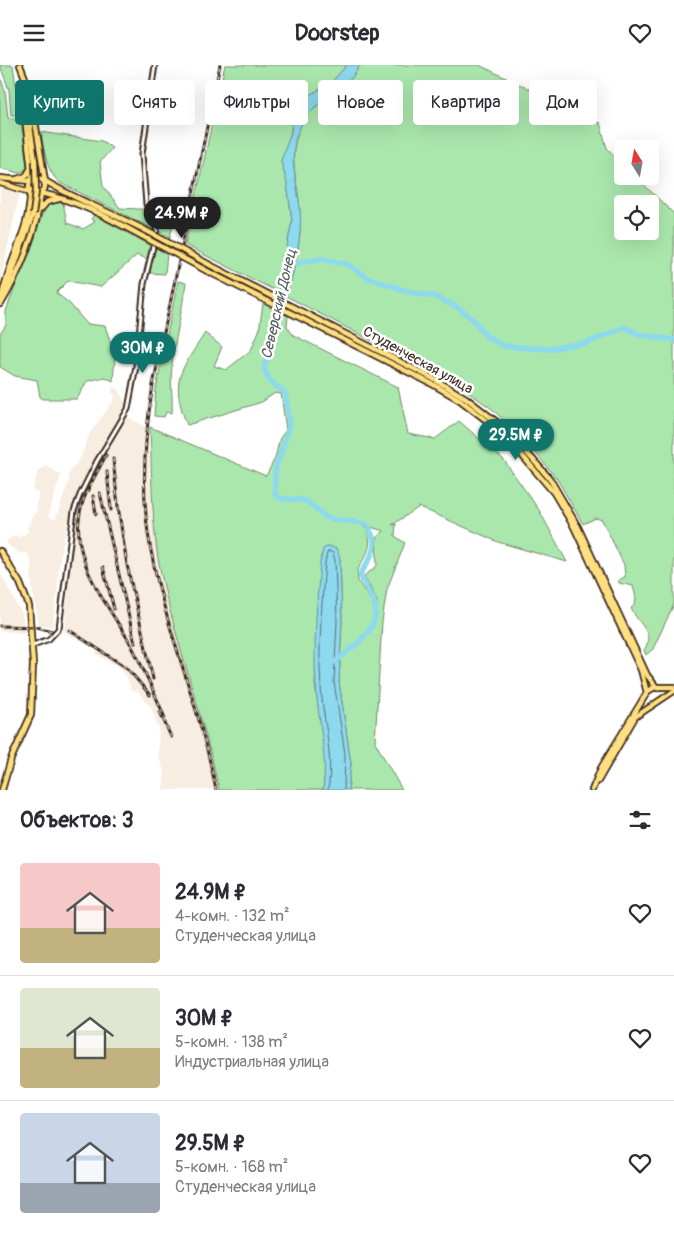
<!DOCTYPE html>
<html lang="ru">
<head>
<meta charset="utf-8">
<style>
	:root { --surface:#fff; --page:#f7f7f7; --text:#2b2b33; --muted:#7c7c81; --line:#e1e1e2; --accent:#0f766e }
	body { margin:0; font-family:Pangolin,sans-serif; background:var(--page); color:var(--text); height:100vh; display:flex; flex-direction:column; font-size:19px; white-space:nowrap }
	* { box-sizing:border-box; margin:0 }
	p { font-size:16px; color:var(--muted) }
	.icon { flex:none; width:28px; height:28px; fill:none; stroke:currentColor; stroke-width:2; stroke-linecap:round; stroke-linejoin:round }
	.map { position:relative; height:725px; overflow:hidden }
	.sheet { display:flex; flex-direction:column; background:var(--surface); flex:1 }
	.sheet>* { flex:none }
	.banner { position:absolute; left:15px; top:15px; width:645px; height:45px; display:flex; gap:10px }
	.needle { width:32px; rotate:349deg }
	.tools { position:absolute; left:614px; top:75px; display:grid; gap:10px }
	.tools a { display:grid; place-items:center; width:45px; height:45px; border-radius:5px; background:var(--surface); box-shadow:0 5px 20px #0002; font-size:25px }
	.price { position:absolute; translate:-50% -42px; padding:0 11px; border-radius:18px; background:var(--accent); color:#fff; font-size:16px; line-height:32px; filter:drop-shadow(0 1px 2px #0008) }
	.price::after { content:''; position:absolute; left:50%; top:30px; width:15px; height:11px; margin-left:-8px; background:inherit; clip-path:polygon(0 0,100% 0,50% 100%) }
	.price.on { background:#222; color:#fff }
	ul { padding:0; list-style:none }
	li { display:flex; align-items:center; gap:15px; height:125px; padding:0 20px }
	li+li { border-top:1px solid var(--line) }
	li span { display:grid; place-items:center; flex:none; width:140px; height:100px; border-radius:5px; color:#555 }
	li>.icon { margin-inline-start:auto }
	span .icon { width:60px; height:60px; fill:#fffc; stroke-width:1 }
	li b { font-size:21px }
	h2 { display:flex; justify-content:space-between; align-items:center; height:60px; padding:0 20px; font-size:21px }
	.pill { padding:0 18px; border-radius:5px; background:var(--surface); box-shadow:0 5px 20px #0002; font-size:18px; line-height:45px }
	.pill.on { background:var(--accent); color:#fff }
	header { display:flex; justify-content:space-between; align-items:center; height:65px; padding:0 20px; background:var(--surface); font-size:22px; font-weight:800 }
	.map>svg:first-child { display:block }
	.built { fill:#f7ede0 }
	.green { fill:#aae7ad; stroke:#728866; fill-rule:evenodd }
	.water { fill:#8dd9ee; stroke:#6c939b }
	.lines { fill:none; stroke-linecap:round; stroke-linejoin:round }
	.shore { stroke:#5c7071; stroke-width:1 }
	.river { stroke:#8dd9ee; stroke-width:5.5 }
	.minor-casing { stroke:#3b2a1e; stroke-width:7 }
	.major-casing { stroke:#3b2a1e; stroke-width:8 }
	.minor { stroke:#fff; stroke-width:3 }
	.major { stroke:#ffdf80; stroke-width:4.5 }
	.rail-casing { stroke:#3b2a1e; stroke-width:3 }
	.rail { stroke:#fff; stroke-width:1; stroke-dasharray:4; stroke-linecap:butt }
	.major-bridge-casing { stroke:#3b2a1e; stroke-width:8; stroke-linecap:butt }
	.major-bridge { stroke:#ffdf80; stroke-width:4.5 }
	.labels { text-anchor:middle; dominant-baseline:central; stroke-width:5; stroke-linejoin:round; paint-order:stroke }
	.street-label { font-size:14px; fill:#3b2a1e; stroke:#fff }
	.water-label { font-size:15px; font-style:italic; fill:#545f5c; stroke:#fff }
</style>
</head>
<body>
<header><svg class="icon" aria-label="menu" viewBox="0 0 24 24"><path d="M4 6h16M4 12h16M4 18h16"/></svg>Doorstep<svg class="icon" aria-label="heart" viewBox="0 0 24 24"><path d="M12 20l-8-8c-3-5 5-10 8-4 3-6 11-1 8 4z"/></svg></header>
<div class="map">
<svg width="674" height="725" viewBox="0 0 674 725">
	<rect width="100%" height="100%" fill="#fff"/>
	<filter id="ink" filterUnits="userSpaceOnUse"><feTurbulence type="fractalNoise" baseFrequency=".02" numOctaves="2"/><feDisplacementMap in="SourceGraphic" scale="10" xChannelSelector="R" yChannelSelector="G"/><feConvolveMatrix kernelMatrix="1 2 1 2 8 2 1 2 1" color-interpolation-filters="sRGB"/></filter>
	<g filter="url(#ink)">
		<g class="built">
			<polygon points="0,123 20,127 0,217"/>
			<polygon points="113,322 119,325 126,340 77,432 69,454 61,486 53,562 39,559 32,522 31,494 26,487 21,489 10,482 6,476 16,470 19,473 29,466 27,463 38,443 36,440 39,428 32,425 38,408 45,400 61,410 48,451 55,455 70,414 68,412 69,408 81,392 90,368 113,337 115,330 112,328"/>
			<polygon points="127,351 148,364 152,447 159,508 211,691 217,725 163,725 165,709 158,690 159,664 151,642 137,626 132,627 126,610 119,602 96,589 97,585 64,567 75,449 96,402"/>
			<polygon points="0,508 22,549 25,568 0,566"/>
		</g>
		<g class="green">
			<polygon points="13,0 20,50 11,50 9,25 0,0"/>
			<polygon points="225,0 347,0 331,18 308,31 301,46 292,53 291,67 281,96 287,118 292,156 278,227 185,180"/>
			<path d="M360,0H479L600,58L607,83L622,99V111H635L674,149V539L653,584L646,590L644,585C656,568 637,558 631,543L635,540L636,533L633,521L619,518L618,515L625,512L624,500L602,455L596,453L583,459L557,414L525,375L492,344L464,324L286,231C294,209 303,168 300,145C298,116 287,92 300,62C309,42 327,34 344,21C350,16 356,7 360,0ZM622,139H650V166H622Z"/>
			<polygon points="0,11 5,26 8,53 21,53 27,102 24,106 19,108 0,103"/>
			<path d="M41,67L102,76L112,83L100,97L103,121L120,143L176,146L170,172L60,118C46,107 44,85 41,67Z"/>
			<polygon points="56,136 63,138 67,158 83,164 95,157 91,154 94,150 167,189 165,209 150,208 152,196 137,190 101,222 68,216 56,228 69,238 87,259 105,261 115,290 113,316 105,312 87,316 77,334 43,334 40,332 37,315 15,311 0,302 0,269 6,260 6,246 42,150 48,140"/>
			<path d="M178,216L186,218C182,246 175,273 172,300C170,317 173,332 172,348L166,347L164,352L154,351L156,324Z"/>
			<path d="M263,239L288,251L287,261L293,270L398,322L408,369L435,374L459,356L503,394L539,445L567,497L498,477L419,442L392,460L396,459L395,471L405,478L387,524L382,557L375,677L402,725H348L351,699L339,617L342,556L340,494L321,490L315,619L326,696L323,725H219C204,652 177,582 161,509C151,464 152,408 150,362L266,411L275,393L280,373L286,365L281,329L275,328L262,337L187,360C169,314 181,306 205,268L222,282L214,301L226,305L251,285L259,266ZM360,459L384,466L376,473L377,501L364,511L377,536V551L372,537L358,516L357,507C365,488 374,486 367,464Z"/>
		</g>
		<g class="water">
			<path d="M347,0H360C356,7 350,16 344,21C327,34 309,42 300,62C286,92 298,116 300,145C303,168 294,209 286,231L278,227L292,156L287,118L281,96L291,67L292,53L301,46L308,31L331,18Z"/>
			<path d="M329,481L337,484L340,494L342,556L339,617L351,699L348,725H323C328,690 318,657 316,621C313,581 317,538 320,498L323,484Z"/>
		</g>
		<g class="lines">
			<path class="shore" d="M328,725C334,690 323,656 321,622C318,581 322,539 325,498L327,488L329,486L333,488L335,495L337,556L334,617L345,689L344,725"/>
			<g class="river">
				<polyline points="290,199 323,194 349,200 368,213 407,226 436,232 458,243 474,255 486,271 504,281 547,284 587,278 625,262 638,269 674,275"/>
				<path d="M284,223L264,304L269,315L285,328L290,360L275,405V430C282,437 292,433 302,435C312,437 316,445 324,451C335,458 354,454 367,460C382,481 369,494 360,510L376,541L375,552L372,561L359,577L335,597"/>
			</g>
			<g class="minor-casing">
				<polyline id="minor" points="33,580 49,574 59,563 74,446 80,430 97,396 128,344 136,301 144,219 157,165 146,139 142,89 155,0"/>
			</g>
			<g class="major-casing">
				<g id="major">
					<path d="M20,0L30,26L45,116C77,135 112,148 145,165"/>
					<polyline points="27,41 35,96"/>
					<circle cx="37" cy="121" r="8"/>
					<polyline points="0,113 30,116 32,113 25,53 24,16"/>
					<polyline points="17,114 26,111 31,103"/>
					<path d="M0,118L30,127C31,165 6,199 1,237"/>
					<polyline points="41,144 47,137 59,134"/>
					<polyline points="210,200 432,313 466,333 507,365 550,414 578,462 647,610 657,623"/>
					<polyline points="207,206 434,320 460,335 503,368 554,428 574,462 641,605 647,628"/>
					<polyline points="5,228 33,149"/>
					<path d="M1,239C20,207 37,166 41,128C78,136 109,153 142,171"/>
					<polyline points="0,486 20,518 29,541 33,599 31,650 11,694 2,725"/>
					<polyline points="598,716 635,652 674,626"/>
					<polyline points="592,725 601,703 648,626 655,622 674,622"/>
				</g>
			</g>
			<use href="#minor" class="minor"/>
			<use href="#major" class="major"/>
			<g class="rail-casing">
				<g id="rail">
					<path d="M106,390C96,410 81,432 79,454C74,500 107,539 129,576C142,600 154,627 165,653"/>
					<polyline points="113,394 118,441 127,500 153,614"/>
					<polyline points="107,407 111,445"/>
					<polyline points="100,428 135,578"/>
					<polyline points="93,431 96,449"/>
					<polyline points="103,502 114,544"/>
					<polyline points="0,561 37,562 52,566"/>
					<polyline points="69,565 127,603 150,630"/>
					<polyline points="160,647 171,672"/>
					<path d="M216,725C200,638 161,556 148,468C141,419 145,368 153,320L220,0"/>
				</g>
			</g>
			<use href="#rail" class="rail"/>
			<g class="major-bridge-casing">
				<g id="major-bridge">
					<polyline points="33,149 36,126 35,96"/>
					<polyline points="145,165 210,200"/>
					<polyline points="142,171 207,206"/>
				</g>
			</g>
			<use href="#major-bridge" class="major-bridge"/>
		</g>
	</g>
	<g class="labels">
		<g class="street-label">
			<text transform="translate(418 295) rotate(29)">Студенческая улица</text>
		</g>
		<g class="water-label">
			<text transform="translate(279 239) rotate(-77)">Северский Донец</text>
		</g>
	</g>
</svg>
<div class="tools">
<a><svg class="needle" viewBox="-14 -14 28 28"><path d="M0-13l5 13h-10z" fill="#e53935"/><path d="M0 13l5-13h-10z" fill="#7c7c81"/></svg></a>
<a><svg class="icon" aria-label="locate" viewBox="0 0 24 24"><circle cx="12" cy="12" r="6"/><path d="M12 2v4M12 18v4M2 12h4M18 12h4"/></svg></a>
</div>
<b class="price on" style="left:182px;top:174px">24.9M ₽</b>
<b class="price" style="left:143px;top:309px">30M ₽</b>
<b class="price" style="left:516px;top:396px">29.5M ₽</b>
<div class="banner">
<a class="pill on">Купить</a>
<a class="pill">Снять</a>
<a class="pill">Фильтры</a>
<a class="pill">Новое</a>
<a class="pill">Квартира</a>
<a class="pill">Дом</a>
</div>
</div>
<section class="sheet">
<h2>Объектов: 3<svg class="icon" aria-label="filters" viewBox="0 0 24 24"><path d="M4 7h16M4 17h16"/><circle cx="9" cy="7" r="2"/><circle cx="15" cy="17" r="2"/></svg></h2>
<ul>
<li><span style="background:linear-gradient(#f6c9c9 65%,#c2b280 0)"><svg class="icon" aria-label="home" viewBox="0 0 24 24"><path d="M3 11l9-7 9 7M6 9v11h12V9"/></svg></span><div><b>24.9M ₽</b><p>4-комн. · 132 m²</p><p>Студенческая улица</p></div><svg class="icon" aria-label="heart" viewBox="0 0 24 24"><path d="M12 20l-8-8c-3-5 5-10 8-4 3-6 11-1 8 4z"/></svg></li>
<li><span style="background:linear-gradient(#dfe7d0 60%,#c2b280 0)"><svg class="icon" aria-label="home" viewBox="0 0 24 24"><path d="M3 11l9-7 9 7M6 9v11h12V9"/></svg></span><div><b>30M ₽</b><p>5-комн. · 138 m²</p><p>Индустриальная улица</p></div><svg class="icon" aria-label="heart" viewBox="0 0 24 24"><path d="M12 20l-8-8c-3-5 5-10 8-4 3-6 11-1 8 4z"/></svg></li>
<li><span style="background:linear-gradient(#c9d6e8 70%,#9aa5b1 0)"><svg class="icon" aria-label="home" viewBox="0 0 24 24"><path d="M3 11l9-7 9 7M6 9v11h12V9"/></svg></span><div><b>29.5M ₽</b><p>5-комн. · 168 m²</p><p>Студенческая улица</p></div><svg class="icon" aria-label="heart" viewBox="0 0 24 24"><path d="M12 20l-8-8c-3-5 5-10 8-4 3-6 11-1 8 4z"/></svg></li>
</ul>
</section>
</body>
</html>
